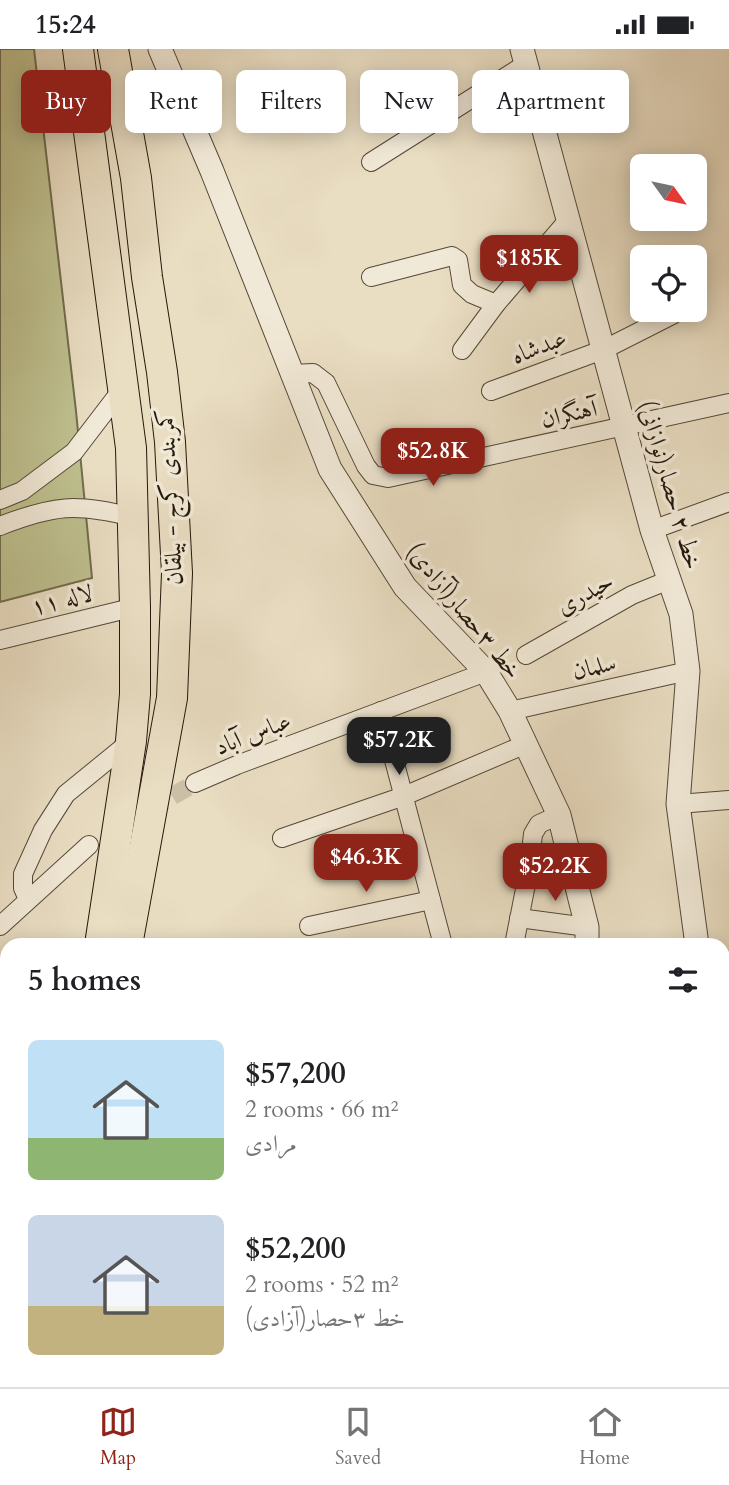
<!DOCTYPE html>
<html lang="en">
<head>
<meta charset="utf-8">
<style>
	:root { --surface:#fff; --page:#f2f2f2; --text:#202124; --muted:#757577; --line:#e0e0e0; --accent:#8f2418 }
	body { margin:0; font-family:Cardo,Amiri,serif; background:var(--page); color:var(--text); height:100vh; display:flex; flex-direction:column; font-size:26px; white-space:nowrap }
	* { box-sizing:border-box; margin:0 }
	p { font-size:23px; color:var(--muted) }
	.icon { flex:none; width:38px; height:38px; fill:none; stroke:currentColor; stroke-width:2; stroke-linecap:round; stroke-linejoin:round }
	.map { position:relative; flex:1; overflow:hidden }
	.details { position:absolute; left:0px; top:889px; width:730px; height:450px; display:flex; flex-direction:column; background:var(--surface); border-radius:21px 21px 0 0; box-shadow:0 4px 18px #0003 }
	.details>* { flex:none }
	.hud { position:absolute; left:21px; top:21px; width:688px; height:63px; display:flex; gap:14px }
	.needle { width:46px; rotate:123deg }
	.controls { position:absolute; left:630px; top:105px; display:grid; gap:14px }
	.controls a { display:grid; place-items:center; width:77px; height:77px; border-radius:10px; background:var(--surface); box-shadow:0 4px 18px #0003; font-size:35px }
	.price { position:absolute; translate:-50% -60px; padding:0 16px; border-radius:14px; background:var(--accent); color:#fff; font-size:23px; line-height:46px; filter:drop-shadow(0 2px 4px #0008) }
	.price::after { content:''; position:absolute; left:50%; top:42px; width:21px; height:16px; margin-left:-10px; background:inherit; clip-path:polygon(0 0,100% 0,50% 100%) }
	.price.active { background:#222; color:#fff }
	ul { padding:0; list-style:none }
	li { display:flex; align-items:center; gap:21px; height:175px; padding:0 28px }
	li span { display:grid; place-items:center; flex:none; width:196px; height:140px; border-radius:10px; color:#555 }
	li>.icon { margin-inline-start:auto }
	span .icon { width:84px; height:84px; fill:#fffc; stroke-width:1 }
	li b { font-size:30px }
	h2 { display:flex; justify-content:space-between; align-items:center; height:84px; padding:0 28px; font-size:30px }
	.pill { padding:0 24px; border-radius:10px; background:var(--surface); box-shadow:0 4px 18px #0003; font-size:24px; line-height:63px }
	.pill.active { background:var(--accent); color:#fff }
	.status { display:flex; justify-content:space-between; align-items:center; height:49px; padding:0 35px; background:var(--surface); direction:ltr }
	.status svg { height:19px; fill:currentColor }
	.menu { display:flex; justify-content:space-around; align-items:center; height:98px; border-top:2px solid var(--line); background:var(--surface); font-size:19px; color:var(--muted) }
	.menu a { display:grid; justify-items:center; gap:4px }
	.menu .active { color:var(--accent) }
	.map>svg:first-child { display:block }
	.green { fill:#bebf8e; stroke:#706c4c; stroke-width:2 }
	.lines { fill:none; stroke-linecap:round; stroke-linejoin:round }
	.minor-tunnel { stroke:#cbbfa6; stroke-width:18; stroke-dasharray:18 9; stroke-linecap:butt }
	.minor-casing { stroke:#544938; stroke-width:20 }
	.tertiary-casing { stroke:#544938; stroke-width:25 }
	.trunk-casing { stroke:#23180a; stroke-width:32 }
	.minor { stroke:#f1e9d7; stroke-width:18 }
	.tertiary { stroke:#f1e9d7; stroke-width:23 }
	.trunk { stroke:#e9ddc2; stroke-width:30 }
	.labels { text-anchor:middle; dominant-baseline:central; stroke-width:7; stroke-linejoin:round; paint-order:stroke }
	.street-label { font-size:24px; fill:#23180a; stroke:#f1e9d7 }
</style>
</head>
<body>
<div class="status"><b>15:24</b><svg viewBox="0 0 49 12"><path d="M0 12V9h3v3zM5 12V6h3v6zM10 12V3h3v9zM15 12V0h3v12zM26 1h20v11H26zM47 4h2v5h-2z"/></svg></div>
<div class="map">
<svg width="729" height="1338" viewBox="0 0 729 1338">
	<rect width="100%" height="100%" fill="#e9ddc2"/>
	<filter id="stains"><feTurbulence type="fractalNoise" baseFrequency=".00286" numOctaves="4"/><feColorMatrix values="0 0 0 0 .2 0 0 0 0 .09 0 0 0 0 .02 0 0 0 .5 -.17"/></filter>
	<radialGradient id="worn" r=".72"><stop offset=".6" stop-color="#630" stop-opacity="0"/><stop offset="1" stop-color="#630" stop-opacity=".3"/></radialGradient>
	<polygon class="green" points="0,0 34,0 76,362 92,529 0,553"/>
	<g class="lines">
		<polyline class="minor-tunnel" points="149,761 195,734"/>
		<g class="minor-casing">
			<g id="minor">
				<polyline points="371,113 526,15"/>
				<polyline points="371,228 452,207 458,211 462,236 472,245 496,255"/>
				<polyline points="462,301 496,255 569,170"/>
				<polyline points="292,325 313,324 326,334 366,417 373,426 388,429 729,354"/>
				<polyline points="491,342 605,300 674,265"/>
				<polyline points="0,451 22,442 74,403 123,339"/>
				<path d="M0,477C54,456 76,454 132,468"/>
				<polyline points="652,481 729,453"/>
				<polyline points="0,591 135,558"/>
				<polyline points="526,606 632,546 669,531"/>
				<polyline points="381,662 443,896"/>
				<polyline points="510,662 688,622"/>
				<polyline points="195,734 237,716 486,623"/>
				<polyline points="678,755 729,751"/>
				<polyline points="282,789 404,747 526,695"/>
				<polyline points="28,850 23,839 23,825 43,781 66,745 131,692"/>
				<polyline points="519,869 587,878"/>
				<polyline points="0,877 89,796"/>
				<polyline points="309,877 431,851"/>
				<polyline points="514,896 529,820 533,785 539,775 559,766"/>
				<polyline points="0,1014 7,1031"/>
				<polyline points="449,1332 522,1334 569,1332"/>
				<polyline points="145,1338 148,1332"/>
				<polyline points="272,1338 334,1336"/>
			</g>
		</g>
		<g class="tertiary-casing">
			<g id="tertiary">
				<polyline points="160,0 212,122 330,420 405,538 486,623 510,662 559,766 587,878 587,896"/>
				<polyline points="522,0 652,481 681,565 688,622 678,755 697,896"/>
				<polyline points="723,1097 729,1109"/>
				<polyline points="603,1332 605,1338"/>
			</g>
		</g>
		<g class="trunk-casing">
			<g id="trunk">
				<polyline points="78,0 131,399 135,558 135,645 131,692 100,896"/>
				<polyline points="113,0 136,129 147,228 162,323 170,393 177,524 172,649 127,896"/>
				<polyline points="31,1338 32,1332"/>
				<polyline points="59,1338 60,1332"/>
			</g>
		</g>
		<use href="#minor" class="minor"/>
		<use href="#tertiary" class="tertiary"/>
		<use href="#trunk" class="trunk"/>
	</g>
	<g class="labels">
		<g class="street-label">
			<text transform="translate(539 298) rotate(-21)">عبدشاه</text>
			<text transform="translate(569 365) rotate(-12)">آهنگران</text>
			<text transform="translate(670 436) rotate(74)">خط ۲ حصار(نوازانی)</text>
			<text transform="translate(170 448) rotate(-93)">کمربندی کرج - بیلقان</text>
			<text transform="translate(585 545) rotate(-29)">حیدری</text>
			<text transform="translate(62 551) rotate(-14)">لاله ۱۱</text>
			<text transform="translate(464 562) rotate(51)">خط ۳حصار(آزادی)</text>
			<text transform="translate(594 618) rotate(-13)">سلمان</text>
			<text transform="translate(253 685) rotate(-21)">عباس آباد</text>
		</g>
	</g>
	<rect width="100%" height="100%" filter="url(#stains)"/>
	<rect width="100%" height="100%" fill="url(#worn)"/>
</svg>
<div class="controls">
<a><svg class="needle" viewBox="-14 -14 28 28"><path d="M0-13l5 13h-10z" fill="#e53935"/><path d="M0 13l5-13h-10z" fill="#757577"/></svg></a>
<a><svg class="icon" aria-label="locate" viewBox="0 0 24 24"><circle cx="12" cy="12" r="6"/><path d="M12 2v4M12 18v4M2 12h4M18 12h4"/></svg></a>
</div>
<b class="price" style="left:529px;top:246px">$185K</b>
<b class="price" style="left:433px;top:439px">$52.8K</b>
<b class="price active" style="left:399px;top:728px">$57.2K</b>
<b class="price" style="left:366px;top:845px">$46.3K</b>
<b class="price" style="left:555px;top:854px">$52.2K</b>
<div class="hud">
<a class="pill active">Buy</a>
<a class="pill">Rent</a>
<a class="pill">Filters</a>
<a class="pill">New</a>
<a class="pill">Apartment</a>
</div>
<section class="details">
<h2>5 homes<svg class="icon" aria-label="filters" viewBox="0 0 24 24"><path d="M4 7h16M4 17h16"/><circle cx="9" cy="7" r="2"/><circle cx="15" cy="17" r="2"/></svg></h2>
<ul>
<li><span style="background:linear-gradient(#bfe0f5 70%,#8fb573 0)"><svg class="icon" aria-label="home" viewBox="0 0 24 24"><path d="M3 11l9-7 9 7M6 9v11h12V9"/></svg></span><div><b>$57,200</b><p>2 rooms · 66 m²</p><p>مرادی</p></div></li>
<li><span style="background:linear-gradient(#c9d6e8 65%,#c2b280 0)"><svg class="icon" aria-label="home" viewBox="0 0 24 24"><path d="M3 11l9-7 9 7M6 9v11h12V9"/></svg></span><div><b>$52,200</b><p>2 rooms · 52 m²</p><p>خط ۳حصار(آزادی)</p></div></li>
</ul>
</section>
</div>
<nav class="menu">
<a class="active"><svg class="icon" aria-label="map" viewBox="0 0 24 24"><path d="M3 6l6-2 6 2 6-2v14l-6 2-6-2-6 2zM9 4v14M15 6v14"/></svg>Map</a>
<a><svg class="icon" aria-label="saved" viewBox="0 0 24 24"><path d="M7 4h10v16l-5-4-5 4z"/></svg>Saved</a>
<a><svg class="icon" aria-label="home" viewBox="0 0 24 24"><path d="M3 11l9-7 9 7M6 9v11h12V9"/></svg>Home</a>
</nav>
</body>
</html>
